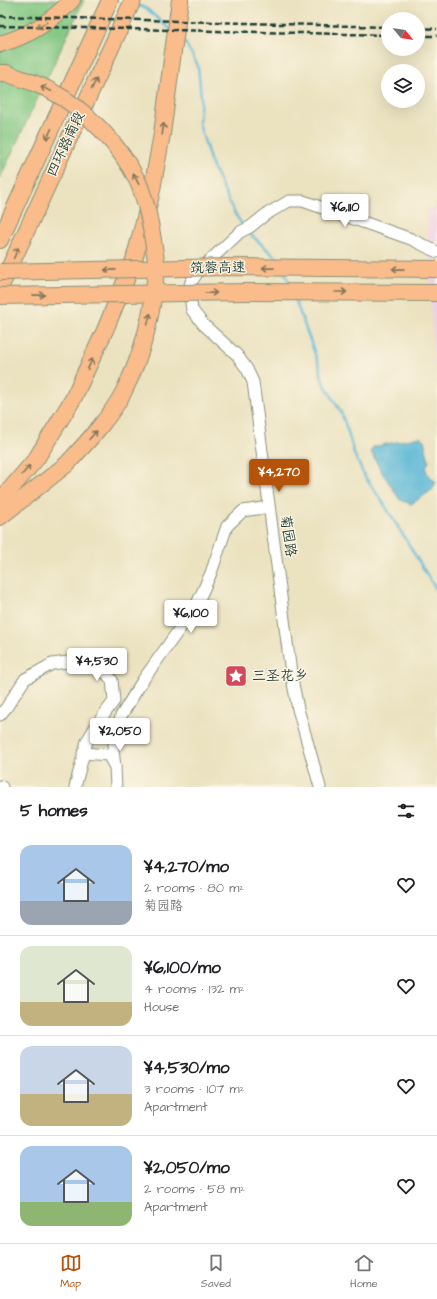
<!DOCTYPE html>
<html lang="en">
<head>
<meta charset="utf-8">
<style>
	:root { --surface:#fff; --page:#f2f2f2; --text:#202124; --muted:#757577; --line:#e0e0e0; --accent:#b45309 }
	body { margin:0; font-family:"Architects Daughter","LXGW WenKai TC",sans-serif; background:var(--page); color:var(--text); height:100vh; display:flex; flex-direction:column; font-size:15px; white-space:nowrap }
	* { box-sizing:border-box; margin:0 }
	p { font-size:13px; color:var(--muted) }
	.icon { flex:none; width:22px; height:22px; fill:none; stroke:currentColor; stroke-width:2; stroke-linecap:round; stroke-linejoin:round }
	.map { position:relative; height:787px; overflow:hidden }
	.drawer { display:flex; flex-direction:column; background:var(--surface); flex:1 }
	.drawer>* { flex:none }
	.needle { width:26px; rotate:120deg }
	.tools { position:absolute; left:381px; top:12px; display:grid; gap:8px }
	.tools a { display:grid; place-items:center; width:44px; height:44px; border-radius:50%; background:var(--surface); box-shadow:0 4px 16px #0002; font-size:20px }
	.price { position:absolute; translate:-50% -34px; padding:0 9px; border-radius:4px; background:#fff; color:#222; font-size:13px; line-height:26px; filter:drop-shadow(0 1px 2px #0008) }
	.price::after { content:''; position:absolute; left:50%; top:24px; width:12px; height:9px; margin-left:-6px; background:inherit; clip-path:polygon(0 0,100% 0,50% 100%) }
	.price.on { background:var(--accent); color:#fff }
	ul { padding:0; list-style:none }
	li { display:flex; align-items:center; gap:12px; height:100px; padding:0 20px }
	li+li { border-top:1px solid var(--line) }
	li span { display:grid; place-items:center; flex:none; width:112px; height:80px; border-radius:12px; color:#555 }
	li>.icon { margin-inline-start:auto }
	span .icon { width:48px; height:48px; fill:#fffc; stroke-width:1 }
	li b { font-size:17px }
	h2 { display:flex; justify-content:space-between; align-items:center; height:48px; padding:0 20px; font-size:17px }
	.menu { display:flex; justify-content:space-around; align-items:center; height:56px; border-top:1px solid var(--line); background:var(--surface); font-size:11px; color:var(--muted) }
	.menu a { display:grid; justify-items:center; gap:2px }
	.menu .on { color:var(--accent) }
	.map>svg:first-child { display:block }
	.built { fill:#efd0e5 }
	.green { fill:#82c782; stroke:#50825b }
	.water { fill:#58b7d6; stroke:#3c7a85 }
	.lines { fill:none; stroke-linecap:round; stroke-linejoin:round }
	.stream { stroke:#58b7d6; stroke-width:2.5 }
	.minor-casing { stroke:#85907a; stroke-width:13 }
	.highway-casing { stroke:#85907a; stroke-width:18 }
	.minor { stroke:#fff; stroke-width:11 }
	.highway { stroke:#f9bc8a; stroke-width:16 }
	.rail { stroke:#1f3d34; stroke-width:2.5; stroke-dasharray:6 3; stroke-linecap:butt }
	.highway-bridge-casing { stroke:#85907a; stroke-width:18; stroke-linecap:butt }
	.highway-bridge { stroke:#f9bc8a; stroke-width:16 }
	.oneway { stroke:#81765b }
	.labels { text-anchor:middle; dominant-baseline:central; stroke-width:3; stroke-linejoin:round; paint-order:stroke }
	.street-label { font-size:14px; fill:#1f3d34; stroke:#fcf5e5 }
	.poi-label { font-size:14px; fill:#1f3d34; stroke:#fcf5e5; text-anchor:start }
</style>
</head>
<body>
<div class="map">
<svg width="437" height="787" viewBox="0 0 437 787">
	<rect width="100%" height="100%" fill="#fcf5e5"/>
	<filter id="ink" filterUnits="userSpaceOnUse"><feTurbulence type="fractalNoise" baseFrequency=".025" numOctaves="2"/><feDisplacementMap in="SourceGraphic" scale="8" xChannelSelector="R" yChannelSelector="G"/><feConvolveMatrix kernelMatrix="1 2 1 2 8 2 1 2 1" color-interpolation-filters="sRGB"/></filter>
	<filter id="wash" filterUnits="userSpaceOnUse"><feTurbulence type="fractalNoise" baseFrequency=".012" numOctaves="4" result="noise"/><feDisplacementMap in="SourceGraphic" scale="16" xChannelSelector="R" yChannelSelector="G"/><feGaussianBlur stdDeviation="0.9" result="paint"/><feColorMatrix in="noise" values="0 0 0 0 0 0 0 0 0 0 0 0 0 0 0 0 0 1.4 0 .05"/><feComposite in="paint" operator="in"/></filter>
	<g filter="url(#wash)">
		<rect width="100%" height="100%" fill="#ebe2c0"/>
		<polygon class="built" points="426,208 437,209 437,365 434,364"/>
		<polygon class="green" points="0,0 84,0 0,178"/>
		<polygon class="water" points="420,437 424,440 429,461 426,468 427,473 436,482 432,490 411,504 400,500 380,469 371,452 373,447"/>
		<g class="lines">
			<g class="stream">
				<polyline points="137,5 147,9 170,29"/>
				<polyline points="181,39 186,44 198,66 201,97 199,123 211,163 235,214 244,227"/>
				<polyline points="248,232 280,261"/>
				<polyline points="285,273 291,287"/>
				<polyline points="295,299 319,365 323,382 341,412 348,432 354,454 365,477 384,504 437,591"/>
			</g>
		</g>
	</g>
	<g filter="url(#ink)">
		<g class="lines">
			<g class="minor-casing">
				<g id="minor">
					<polyline points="0,715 6,708 25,679 52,664 75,661 98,665 112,680 114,701 97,724 87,741 75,787"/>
					<polyline points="83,753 108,755 115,767 116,787"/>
					<polyline points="115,767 113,749 121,716 143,680 196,606 211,573 227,526 243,511 269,507"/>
					<polyline points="0,786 2,787"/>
					<polyline points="320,787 298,709 291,673 253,382 247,369 237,355 204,325 192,310 189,288 191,282 199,271 207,263 240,232 250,227 265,215 289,201 303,201 411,239 437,252"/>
				</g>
			</g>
			<g class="highway-casing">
				<g id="highway">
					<path d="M0,44C29,36 51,22 72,0"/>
					<polyline points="0,240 110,0"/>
					<polyline points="0,288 133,0"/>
					<polyline points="0,499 7,493 36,459 73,399 105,330 134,260 151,195 162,134 180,0"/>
					<polyline points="0,517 67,464"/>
				</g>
			</g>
			<use href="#minor" class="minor"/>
			<use href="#highway" class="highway"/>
			<g class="rail">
				<polyline points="0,16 388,27"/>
				<polyline points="0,26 388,35"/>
				<polyline points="418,28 437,29"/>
				<polyline points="418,36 437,36"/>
			</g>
			<g class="highway-bridge-casing">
				<g id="highway-bridge">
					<path d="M0,73H6C21,79 37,83 51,91C86,109 121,146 138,182C146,200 150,221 153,240C154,248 156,257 156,264C155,308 143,354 123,393C109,419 87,442 67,464"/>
					<polyline points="0,272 228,267 437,269"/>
					<polyline points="0,296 245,292 437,293"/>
				</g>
			</g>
			<use href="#highway-bridge" class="highway-bridge"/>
		</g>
		<defs><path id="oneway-shaft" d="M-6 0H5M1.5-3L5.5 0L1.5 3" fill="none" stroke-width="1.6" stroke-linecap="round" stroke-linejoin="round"/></defs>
		<g class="oneway">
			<use href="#oneway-shaft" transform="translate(42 25) rotate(149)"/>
			<use href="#oneway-shaft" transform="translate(94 84) rotate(-65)"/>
			<use href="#oneway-shaft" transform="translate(46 89) rotate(-158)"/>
			<use href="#oneway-shaft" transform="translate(163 129) rotate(-82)"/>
			<use href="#oneway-shaft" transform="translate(49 134) rotate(115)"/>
			<use href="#oneway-shaft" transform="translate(136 179) rotate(-118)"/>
			<use href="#oneway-shaft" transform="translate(16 253) rotate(-66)"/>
			<use href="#oneway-shaft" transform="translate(268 268) rotate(-179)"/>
			<use href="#oneway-shaft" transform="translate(398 269) rotate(-179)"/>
			<use href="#oneway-shaft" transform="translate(110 270) rotate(179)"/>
			<use href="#oneway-shaft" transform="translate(341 292)"/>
			<use href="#oneway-shaft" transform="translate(211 293) rotate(-1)"/>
			<use href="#oneway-shaft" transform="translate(39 295) rotate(-1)"/>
			<use href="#oneway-shaft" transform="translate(149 319) rotate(-76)"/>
			<use href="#oneway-shaft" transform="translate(90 364) rotate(-65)"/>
			<use href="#oneway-shaft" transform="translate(93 435) rotate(-48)"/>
			<use href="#oneway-shaft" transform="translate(26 470) rotate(-50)"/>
		</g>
	</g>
	<defs>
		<g id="sight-square" transform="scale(1.15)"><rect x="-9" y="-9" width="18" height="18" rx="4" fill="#d1495b" stroke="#fcf5e5"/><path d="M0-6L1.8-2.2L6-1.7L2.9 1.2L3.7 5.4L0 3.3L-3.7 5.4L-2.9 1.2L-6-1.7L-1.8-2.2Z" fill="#fff"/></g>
	</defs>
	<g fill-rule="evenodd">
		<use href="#sight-square" x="236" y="676"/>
	</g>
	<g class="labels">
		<g class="street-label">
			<text transform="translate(66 144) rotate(-65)">四环路南段</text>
			<text transform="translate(218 268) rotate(-1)">筑蓉高速</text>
			<text transform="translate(288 536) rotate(82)">菊园路</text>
		</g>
		<g class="poi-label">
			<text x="252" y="676">三圣花乡</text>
		</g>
	</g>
</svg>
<div class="tools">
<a><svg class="needle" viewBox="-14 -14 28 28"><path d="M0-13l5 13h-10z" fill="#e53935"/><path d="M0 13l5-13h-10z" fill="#757577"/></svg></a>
<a><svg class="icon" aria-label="layers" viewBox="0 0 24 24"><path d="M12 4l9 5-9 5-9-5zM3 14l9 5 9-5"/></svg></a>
</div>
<b class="price" style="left:345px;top:228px">¥6,110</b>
<b class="price on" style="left:279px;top:493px">¥4,270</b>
<b class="price" style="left:191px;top:634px">¥6,100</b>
<b class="price" style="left:97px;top:682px">¥4,530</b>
<b class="price" style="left:120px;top:752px">¥2,050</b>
</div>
<section class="drawer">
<h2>5 homes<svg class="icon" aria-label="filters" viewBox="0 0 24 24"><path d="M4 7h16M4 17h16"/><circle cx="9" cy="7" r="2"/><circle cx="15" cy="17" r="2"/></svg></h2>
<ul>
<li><span style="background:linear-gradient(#a9c7e8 70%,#9aa5b1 0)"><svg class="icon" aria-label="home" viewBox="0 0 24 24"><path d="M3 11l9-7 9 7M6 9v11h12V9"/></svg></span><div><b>¥4,270/mo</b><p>2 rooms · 80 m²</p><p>菊园路</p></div><svg class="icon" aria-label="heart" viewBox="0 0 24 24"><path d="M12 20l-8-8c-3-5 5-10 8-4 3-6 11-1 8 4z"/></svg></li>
<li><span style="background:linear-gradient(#dfe7d0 70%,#c2b280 0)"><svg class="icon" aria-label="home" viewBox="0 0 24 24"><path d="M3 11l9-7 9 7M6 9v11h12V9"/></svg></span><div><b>¥6,100/mo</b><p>4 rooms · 132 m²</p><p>House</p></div><svg class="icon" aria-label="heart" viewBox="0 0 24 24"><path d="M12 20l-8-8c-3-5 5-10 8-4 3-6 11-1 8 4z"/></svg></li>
<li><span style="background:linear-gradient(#c9d6e8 60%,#c2b280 0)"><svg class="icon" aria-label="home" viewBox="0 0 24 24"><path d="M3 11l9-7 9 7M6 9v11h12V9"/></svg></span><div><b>¥4,530/mo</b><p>3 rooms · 107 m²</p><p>Apartment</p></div><svg class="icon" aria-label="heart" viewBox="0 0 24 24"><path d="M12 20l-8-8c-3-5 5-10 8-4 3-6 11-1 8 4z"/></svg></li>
<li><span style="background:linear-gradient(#a9c7e8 70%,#8fb573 0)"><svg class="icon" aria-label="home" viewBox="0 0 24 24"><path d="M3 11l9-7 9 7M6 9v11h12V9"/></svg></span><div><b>¥2,050/mo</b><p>2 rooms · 58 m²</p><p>Apartment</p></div><svg class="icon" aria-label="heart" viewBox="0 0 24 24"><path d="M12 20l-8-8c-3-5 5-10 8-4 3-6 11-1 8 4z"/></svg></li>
</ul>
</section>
<nav class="menu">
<a class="on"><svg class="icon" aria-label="map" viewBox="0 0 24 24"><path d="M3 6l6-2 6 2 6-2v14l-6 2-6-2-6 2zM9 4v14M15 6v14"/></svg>Map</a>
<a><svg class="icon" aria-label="saved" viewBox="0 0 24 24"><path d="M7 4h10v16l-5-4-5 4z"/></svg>Saved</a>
<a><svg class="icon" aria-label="home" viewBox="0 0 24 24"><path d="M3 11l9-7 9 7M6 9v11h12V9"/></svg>Home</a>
</nav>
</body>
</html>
